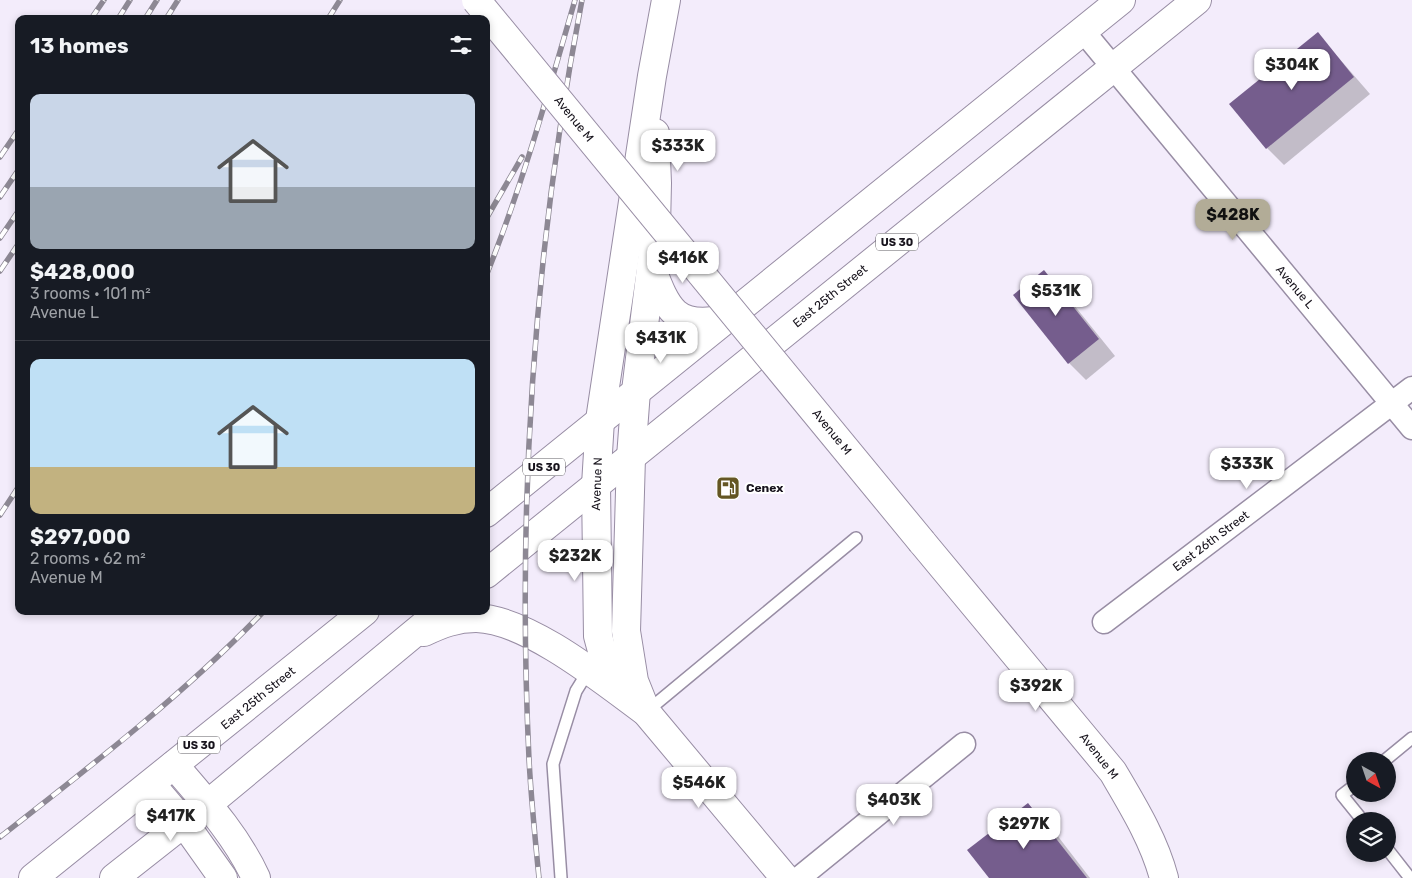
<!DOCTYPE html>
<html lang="en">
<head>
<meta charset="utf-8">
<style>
	:root { --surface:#171b24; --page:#242831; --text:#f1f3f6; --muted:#9ea1a6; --line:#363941; --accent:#b2ac97 }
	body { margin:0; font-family:Rubik,sans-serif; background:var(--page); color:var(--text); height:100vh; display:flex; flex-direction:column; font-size:19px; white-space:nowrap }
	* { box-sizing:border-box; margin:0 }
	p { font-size:16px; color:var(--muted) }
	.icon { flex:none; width:28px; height:28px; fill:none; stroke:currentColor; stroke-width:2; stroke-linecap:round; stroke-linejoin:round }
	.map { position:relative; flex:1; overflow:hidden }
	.side { position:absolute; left:15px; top:15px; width:475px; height:600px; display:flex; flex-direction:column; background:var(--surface); border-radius:10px; box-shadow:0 2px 8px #0003 }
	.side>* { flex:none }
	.needle { width:32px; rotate:140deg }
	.buttons { position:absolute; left:1346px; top:752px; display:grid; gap:10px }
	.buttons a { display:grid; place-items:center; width:50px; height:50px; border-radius:50%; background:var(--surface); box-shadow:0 2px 8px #0003; font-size:25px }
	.price { position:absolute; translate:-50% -42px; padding:0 11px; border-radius:10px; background:#fff; color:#222; font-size:16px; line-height:32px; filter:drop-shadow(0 1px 2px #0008) }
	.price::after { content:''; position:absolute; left:50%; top:30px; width:15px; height:11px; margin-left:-8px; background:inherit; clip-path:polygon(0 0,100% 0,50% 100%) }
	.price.active { background:var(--accent); color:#111 }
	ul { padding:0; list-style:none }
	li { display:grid; align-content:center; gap:10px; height:265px; padding:0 15px }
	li+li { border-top:1px solid var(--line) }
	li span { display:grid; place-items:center; height:155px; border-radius:10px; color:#555 }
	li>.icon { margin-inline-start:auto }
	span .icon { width:90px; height:90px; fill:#fffc; stroke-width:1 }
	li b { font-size:21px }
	h2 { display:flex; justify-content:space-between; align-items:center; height:60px; padding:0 15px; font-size:21px }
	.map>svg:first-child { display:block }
	.shadow { fill:#0003 }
	.building { fill:#755d8d }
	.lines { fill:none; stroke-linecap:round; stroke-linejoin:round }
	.lane-casing { stroke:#988da4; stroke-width:14 }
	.street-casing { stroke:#988da4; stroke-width:25 }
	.secondary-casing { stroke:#988da4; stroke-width:30 }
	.primary-casing { stroke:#988da4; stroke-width:30 }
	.lane { stroke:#fff; stroke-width:11 }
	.street { stroke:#fff; stroke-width:22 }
	.secondary { stroke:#fff; stroke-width:28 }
	.primary { stroke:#fff; stroke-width:28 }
	.rail-casing { stroke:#8d8894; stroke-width:5.5 }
	.rail { stroke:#fff; stroke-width:4; stroke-dasharray:11; stroke-linecap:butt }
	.secondary-bridge-casing { stroke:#988da4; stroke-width:30; stroke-linecap:butt }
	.secondary-bridge { stroke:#fff; stroke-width:28 }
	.labels { text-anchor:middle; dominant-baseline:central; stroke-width:4; stroke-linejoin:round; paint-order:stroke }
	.shield { fill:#fff; stroke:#5d5a60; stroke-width:1 }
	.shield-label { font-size:11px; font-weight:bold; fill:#17131c }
	.street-label { font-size:12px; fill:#17131c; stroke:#fff }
	.poi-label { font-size:12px; font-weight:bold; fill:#17131c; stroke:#fff; text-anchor:start }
</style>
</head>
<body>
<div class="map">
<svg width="1412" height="878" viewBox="0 0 1412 878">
	<rect width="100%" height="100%" fill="#f3ecfb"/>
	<g class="shadow">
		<polygon points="1318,34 1370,94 1284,165 1267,148"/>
		<polygon points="1044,272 1061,289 1115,356 1086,380 1069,363"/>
		<polygon points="1028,804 1050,826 1090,878 991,878"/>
	</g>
	<g class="building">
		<polygon points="1318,32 1354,77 1266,149 1229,104"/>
		<polygon points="1044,270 1099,339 1068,364 1013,295"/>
		<polygon points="1028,803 1087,878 989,878 967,850"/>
	</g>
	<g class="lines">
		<g class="lane-casing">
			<g id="lane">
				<polyline points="646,712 856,538"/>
				<polyline points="1384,761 1412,738"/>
				<polyline points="1355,785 1342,795 1363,821"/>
				<polyline points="1388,850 1410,878"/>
				<polyline points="561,878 553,764 576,691 589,670"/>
			</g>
		</g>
		<g class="street-casing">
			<g id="street">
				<polyline points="1083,31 1412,428"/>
				<polyline points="1104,622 1412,388"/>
				<polyline points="799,878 964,744"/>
			</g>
		</g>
		<g class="secondary-casing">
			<g id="secondary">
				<polyline points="666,0 652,76 600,420 596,485 598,636 606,666 611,677 646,712 785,878"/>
				<path d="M922,542L1113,772C1133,806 1154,840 1164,878"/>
				<polyline points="644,706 634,681 626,631 631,457 636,391 656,227 657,183 655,133"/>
				<path d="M174,765C204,800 237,836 256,878"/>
				<polyline points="151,784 184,823 223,878"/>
			</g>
		</g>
		<g class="primary-casing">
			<g id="primary">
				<path d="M651,267C667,309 675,330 725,319"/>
				<polyline points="486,513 1121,0"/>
				<polyline points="486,574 1197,0"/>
				<path d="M424,632C441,624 456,618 476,618C528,619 605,682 646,712"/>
				<polyline points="33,878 365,611"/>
				<polyline points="114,878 208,804 441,611"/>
			</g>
		</g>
		<use href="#lane" class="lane"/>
		<use href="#street" class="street"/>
		<use href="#secondary" class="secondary"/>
		<use href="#primary" class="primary"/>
		<g class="rail-casing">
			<g id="rail">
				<polyline points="91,19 104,0"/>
				<polyline points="118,19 130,0"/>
				<polyline points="145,19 157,0"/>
				<polyline points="166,19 178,0"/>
				<polyline points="328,19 340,0"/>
				<polyline points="0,157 19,129"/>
				<polyline points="0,197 19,169"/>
				<polyline points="486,219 522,157"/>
				<polyline points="0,238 19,210"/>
				<polyline points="0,271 19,243"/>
				<path d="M486,276C522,187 548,93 575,0"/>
				<polyline points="0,515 19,486"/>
				<path d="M0,837C91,766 183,695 264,611"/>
				<path d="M539,878C535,838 531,798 529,759C517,506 534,249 582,0"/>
			</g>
		</g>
		<use href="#rail" class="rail"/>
		<g class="secondary-bridge-casing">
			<polyline id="secondary-bridge" points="476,0 922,542"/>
		</g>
		<use href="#secondary-bridge" class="secondary-bridge"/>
	</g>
	<defs>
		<g id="fuel-square" transform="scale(1.25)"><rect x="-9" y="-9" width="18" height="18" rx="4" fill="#645623" stroke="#fff"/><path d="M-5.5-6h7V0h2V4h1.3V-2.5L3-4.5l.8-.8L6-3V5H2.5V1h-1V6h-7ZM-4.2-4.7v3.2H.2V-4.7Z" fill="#fff"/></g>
	</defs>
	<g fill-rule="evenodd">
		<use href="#fuel-square" x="728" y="488"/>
	</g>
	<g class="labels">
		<g class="shield">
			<rect x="876" y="233.5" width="42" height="17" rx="4"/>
			<rect x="523" y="458.5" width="42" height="17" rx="4"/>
			<rect x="178" y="736.5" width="42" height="17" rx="4"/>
		</g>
		<g class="shield-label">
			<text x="897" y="242">US 30</text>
			<text x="544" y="467">US 30</text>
			<text x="199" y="745">US 30</text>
		</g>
		<g class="street-label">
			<text transform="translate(574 119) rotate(51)">Avenue M</text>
			<text transform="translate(1295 287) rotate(50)">Avenue L</text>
			<text transform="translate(830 296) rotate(-39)">East 25th Street</text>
			<text transform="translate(832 432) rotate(51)">Avenue M</text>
			<text transform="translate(597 484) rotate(-88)">Avenue N</text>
			<text transform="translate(1211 541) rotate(-37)">East 26th Street</text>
			<text transform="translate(258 698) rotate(-39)">East 25th Street</text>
			<text transform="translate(1099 756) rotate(52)">Avenue M</text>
		</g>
		<g class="poi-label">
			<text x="746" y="488">Cenex</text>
		</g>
	</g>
</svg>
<div class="buttons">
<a><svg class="needle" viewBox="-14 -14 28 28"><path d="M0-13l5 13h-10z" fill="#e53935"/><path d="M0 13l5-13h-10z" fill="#9ea1a6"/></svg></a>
<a><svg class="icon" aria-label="layers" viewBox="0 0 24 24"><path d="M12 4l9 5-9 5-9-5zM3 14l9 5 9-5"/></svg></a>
</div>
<b class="price" style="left:1292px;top:91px">$304K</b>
<b class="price" style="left:678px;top:172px">$333K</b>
<b class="price active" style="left:1233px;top:241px">$428K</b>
<b class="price" style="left:683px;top:284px">$416K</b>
<b class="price" style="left:1056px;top:317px">$531K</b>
<b class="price" style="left:661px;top:364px">$431K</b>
<b class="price" style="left:1247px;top:490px">$333K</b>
<b class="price" style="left:575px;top:582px">$232K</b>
<b class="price" style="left:1036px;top:712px">$392K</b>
<b class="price" style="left:699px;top:809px">$546K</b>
<b class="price" style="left:894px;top:826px">$403K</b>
<b class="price" style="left:171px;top:842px">$417K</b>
<b class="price" style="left:1024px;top:850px">$297K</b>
<section class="side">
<h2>13 homes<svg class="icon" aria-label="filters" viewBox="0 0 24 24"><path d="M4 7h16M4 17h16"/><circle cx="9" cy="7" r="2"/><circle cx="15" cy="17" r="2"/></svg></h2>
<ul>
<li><span style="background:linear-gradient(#c9d6e8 60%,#9aa5b1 0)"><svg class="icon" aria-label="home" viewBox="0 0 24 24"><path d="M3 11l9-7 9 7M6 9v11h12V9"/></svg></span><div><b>$428,000</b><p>3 rooms · 101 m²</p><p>Avenue L</p></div></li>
<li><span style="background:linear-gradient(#bfe0f5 70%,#c2b280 0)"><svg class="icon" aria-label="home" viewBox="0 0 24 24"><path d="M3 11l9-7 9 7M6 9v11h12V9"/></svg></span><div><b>$297,000</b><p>2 rooms · 62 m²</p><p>Avenue M</p></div></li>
</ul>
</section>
</div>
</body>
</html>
